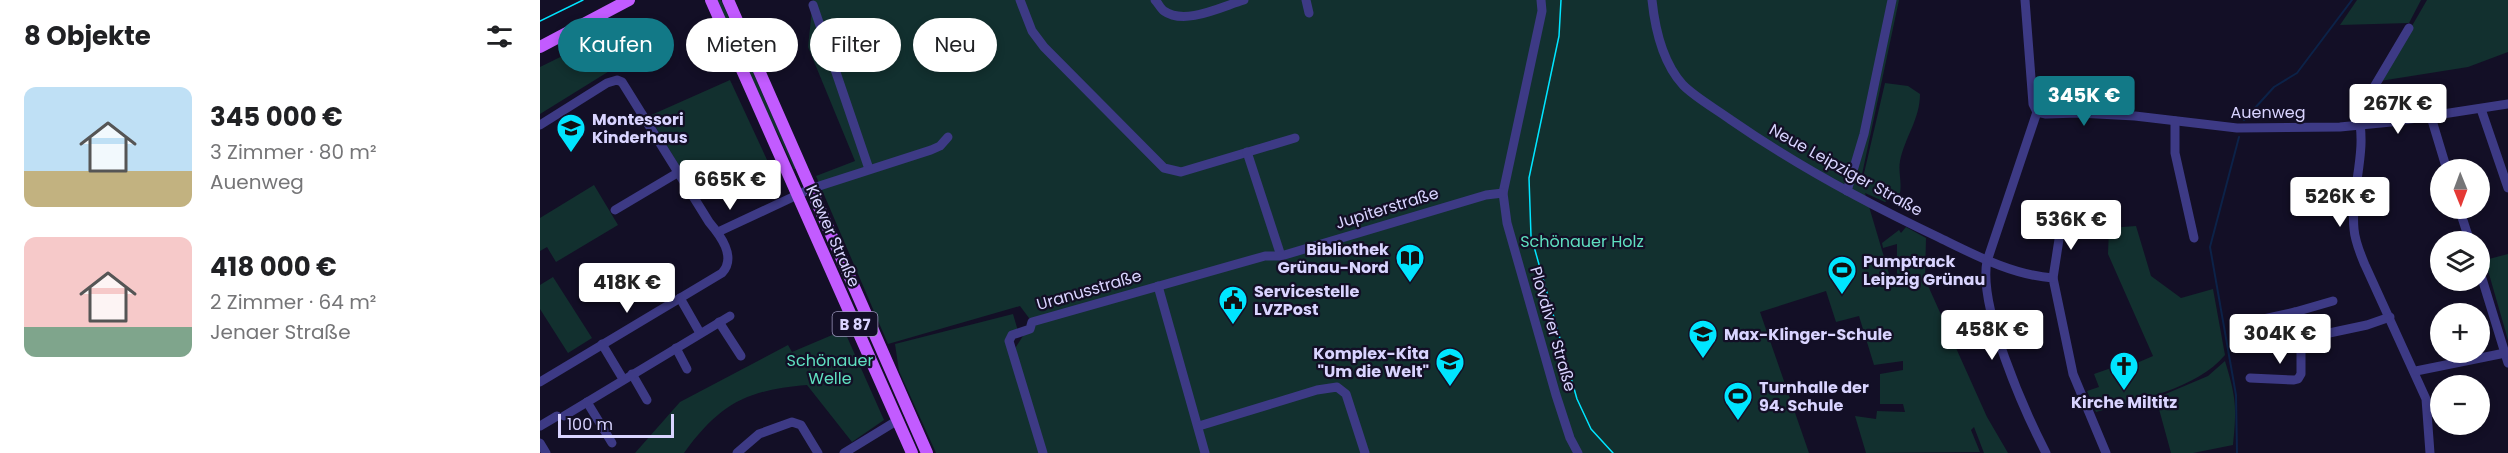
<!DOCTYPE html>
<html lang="de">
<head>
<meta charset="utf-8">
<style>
	:root { --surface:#fff; --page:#f6f6f6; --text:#202124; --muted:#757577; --accent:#127987 }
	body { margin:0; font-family:Poppins,sans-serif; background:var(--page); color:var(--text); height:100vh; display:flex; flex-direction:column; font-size:22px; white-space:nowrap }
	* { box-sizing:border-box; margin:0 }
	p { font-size:20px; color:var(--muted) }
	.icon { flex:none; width:33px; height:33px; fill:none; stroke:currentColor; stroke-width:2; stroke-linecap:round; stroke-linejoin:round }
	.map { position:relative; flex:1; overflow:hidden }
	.sheet { display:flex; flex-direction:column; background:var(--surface); width:540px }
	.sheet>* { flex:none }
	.top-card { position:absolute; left:18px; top:18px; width:570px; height:54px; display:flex; gap:12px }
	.needle { width:39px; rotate:179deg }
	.buttons { position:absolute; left:1890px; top:159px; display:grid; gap:12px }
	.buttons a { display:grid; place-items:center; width:60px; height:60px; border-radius:50%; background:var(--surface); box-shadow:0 3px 9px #0003; font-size:30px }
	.scale { position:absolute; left:18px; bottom:15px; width:116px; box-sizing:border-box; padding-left:6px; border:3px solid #d9d4ff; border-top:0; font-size:16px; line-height:21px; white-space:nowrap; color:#d9d4ff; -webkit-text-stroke:4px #130f26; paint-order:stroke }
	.price { position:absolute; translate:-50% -51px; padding:0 14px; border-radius:6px; background:#fff; color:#222; font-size:20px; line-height:39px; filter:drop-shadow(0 2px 3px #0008) }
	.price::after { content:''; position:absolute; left:50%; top:36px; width:18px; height:14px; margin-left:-9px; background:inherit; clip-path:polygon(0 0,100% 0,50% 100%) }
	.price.selected { background:var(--accent); color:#fff }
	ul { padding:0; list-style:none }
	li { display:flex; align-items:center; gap:18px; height:150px; padding:0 24px }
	li span { display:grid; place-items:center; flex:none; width:168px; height:120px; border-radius:12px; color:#555 }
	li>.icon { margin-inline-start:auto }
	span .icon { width:72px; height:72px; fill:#fffc; stroke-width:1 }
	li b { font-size:26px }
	h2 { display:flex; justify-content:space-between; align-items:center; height:72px; padding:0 24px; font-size:26px }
	.tag { padding:0 21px; border-radius:27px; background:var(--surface); box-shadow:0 3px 9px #0003; font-size:21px; line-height:54px }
	.tag.selected { background:var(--accent); color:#fff }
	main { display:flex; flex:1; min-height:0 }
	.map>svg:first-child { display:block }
	.green { fill:#12302f }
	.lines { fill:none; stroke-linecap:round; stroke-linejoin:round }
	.stream { stroke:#0c2248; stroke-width:2 }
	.minor { stroke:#3d3a85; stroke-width:9 }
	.major { stroke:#c25bff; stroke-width:12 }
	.tram { stroke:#00e5ff; stroke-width:1.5 }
	.labels { text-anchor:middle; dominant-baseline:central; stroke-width:4.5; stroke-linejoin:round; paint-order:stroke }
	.shield { fill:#130f26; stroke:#9e99be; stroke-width:1.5 }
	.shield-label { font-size:15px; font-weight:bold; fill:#d9d4ff }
	.street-label { font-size:16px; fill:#d9d4ff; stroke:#130f26 }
	.poi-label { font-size:16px; font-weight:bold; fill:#d9d4ff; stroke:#130f26; text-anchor:start }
	.park-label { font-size:16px; fill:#5fe0c0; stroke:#130f26 }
</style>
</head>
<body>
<main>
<section class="sheet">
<h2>8 Objekte<svg class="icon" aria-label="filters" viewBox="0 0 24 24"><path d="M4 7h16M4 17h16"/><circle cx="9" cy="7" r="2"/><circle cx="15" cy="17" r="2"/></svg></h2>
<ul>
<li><span style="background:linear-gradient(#bfe0f5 70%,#c2b280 0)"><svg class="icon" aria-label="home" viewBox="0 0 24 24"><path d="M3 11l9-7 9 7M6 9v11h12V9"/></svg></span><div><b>345 000 €</b><p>3 Zimmer · 80 m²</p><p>Auenweg</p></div></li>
<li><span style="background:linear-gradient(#f6c9c9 75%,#7fa58c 0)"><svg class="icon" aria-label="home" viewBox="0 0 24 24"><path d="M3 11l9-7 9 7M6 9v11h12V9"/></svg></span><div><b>418 000 €</b><p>2 Zimmer · 64 m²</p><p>Jenaer Straße</p></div></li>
</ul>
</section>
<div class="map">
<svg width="1968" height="453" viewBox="0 0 1968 453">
	<rect width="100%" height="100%" fill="#130f26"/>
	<g class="green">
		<polygon points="175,0 181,0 256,169 254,169 237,132 224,111"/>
		<path d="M273,0H1359L1321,179L1322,182L1345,83L1368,86L1380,94C1380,119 1365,137 1360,161C1358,171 1362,182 1360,193L1345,202L1325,193L1352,284L1357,281V244L1343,248L1342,243L1359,230L1361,233L1366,227L1386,238L1385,279L1447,417L1468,453H1444L1434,427L1431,430L1440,452L1326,453L1315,416L1336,419L1337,411L1365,412L1363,404H1340V374L1363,370V361L1334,365L1319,316L1296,322L1286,291L1220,312L1269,453H396L359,371L355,344L473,314L478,331L468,336L472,353L492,322L480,306L348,344L276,176L315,161L268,47Z"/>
		<polygon points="1817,0 1881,0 1869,23 1800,25"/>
		<polygon points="1887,0 1968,0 1968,52 1928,67 1840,81"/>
		<polygon points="63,36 75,56 71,70 0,114 0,67"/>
		<polygon points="190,80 228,162 158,197 109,116"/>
		<polygon points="54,185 78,225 16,262 7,247 0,251 0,218"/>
		<path d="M1596,226L1611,276L1641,298L1673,289L1685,355C1657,389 1597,400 1556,412L1547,391L1559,387L1554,374L1574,367L1576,372L1613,356L1568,254L1569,228Z"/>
		<polygon points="1968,254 1968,340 1945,260"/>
		<polygon points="13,277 52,338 28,353 0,309 0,285"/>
		<path d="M304,330L344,420L312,442L267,385C206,390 180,404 144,453H95L140,402L248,345L252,352Z"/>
		<path d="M1685,361C1696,397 1697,408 1693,445L1653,453H1631L1616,398L1668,376Z"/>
	</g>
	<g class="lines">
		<g class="stream">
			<polyline points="1704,120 1734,87 1757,73 1812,0"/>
			<polyline points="1697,453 1696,395 1670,247 1699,137"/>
		</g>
		<g class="minor">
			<polyline points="480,0 492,31 504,47 624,168 641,172 755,138"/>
			<path d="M615,0C618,3 621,9 624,11C645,26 683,6 704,0"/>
			<polyline points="766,0 769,13"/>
			<polyline points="1001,0 1002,11 963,193 967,223 1016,395 1030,438 1038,453"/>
			<path d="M1112,0C1115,29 1123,63 1143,85C1156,98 1176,109 1191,120C1256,165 1326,203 1398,237C1435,255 1472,275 1513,278L1533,374L1566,453"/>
			<path d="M1485,0L1493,104L1497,112L1447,261C1438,307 1484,410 1506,453"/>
			<polyline points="273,5 329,169"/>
			<path d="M1869,28L1818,114C1828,152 1810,191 1814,229C1815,242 1820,253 1825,265L1886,399L1890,453"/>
			<polyline points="1941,109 1968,188"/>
			<polyline points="1497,112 1506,114 1539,113 1595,116 1697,128 1800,127 1851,122 1968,104"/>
			<polyline points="1891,117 1907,170"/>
			<polyline points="1635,121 1635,153 1654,238"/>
			<path d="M0,125L67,83L77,80L82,82L169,222C180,235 197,257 182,273L0,382"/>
			<polyline points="707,152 741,256"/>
			<polyline points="1307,191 1324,134 1352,0"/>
			<polyline points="1919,208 1930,242"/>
			<polyline points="75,210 139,172"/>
			<polyline points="178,232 270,189 391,150 400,146 408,137"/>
			<polyline points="1940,272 1968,363"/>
			<polyline points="1513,278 1522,220"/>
			<polyline points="618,286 665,453"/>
			<polyline points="140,298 160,333"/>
			<polyline points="1755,312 1793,301"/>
			<polyline points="179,322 201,356"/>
			<polyline points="1761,339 1827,325 1850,317"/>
			<polyline points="62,344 83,379"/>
			<polyline points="136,348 147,369"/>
			<polyline points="1876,371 1965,353"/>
			<polyline points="92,374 107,400"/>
			<polyline points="1710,378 1754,380 1758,379 1761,374 1761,339 1755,312 1719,320"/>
			<polyline points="47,402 72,443"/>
			<polyline points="24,416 190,316"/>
			<polyline points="0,426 17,416"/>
			<polyline points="659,426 777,390 797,387 806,394 825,453"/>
			<polyline points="0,443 6,453"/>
			<polyline points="197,453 219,434 252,422 261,425 278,453"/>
			<polyline points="304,453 358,420"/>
			<polyline points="503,453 469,341 472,335 490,329 492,322 725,256 741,256 946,195 963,193"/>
		</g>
		<g class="major">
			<polyline points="171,0 372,453"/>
			<polyline points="188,0 387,453"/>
			<polyline points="0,47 89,0"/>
		</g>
		<g class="tram">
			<polyline points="1021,0 1019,36 989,178 991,236 1037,399 1051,429 1073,453"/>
			<polyline points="0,21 43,0"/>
		</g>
	</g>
	<defs>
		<g id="school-pin" transform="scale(1.5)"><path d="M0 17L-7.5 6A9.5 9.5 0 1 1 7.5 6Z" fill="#00e5ff" stroke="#130f26"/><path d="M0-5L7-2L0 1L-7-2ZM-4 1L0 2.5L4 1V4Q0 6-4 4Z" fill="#111"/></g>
		<g id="library-pin" transform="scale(1.5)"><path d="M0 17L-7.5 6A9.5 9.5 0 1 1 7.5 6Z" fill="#00e5ff" stroke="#130f26"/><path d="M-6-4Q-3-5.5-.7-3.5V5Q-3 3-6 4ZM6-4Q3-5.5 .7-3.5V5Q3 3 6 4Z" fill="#111"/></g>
		<g id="stadium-pin" transform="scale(1.5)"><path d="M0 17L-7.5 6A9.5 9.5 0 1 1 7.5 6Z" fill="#00e5ff" stroke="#130f26"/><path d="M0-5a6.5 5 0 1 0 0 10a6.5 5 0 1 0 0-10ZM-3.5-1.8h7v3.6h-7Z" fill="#111"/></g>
		<g id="civic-pin" transform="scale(1.5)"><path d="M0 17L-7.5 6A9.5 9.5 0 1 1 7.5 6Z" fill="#00e5ff" stroke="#130f26"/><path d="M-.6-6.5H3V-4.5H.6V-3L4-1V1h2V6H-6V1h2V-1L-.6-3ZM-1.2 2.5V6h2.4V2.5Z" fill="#111"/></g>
		<g id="church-pin" transform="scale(1.5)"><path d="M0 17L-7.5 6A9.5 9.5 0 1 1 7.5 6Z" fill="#00e5ff" stroke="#130f26"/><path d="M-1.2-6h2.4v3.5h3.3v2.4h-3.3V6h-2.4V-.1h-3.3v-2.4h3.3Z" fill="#111"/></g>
	</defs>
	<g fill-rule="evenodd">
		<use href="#school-pin" x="31" y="128"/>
		<use href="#library-pin" x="870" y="258"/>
		<use href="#stadium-pin" x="1302" y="270"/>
		<use href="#civic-pin" x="693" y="300"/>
		<use href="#school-pin" x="1163" y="334"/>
		<use href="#school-pin" x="910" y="362"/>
		<use href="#church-pin" x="1584" y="366"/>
		<use href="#stadium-pin" x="1198" y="396"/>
	</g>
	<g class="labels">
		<rect class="shield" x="292.5" y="312" width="45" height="24" rx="4.5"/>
		<g class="shield-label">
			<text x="315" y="324">B 87</text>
		</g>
		<g class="street-label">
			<text x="1728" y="112">Auenweg</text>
			<text transform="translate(1306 170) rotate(29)">Neue Leipziger Straße</text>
			<text transform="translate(847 208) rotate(-17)">Jupiterstraße</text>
			<text transform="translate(293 236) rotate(66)">Kiewer Straße</text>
			<text transform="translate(549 290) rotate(-16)">Uranusstraße</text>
			<text transform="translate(1013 329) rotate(74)">Plovdiver Straße</text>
		</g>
		<g class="poi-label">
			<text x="52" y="119">Montessori<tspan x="52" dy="18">Kinderhaus</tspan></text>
			<text x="849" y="249" text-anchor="end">Bibliothek<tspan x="849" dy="18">Grünau-Nord</tspan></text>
			<text x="1323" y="261">Pumptrack<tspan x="1323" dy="18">Leipzig Grünau</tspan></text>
			<text x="714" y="291">Servicestelle<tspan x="714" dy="18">LVZPost</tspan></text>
			<text x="1184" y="334">Max-Klinger-Schule</text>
			<text x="889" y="353" text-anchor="end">Komplex-Kita<tspan x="889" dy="18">"Um die Welt"</tspan></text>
			<text x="1219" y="387">Turnhalle der<tspan x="1219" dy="18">94. Schule</tspan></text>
			<text x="1584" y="402" text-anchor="middle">Kirche Miltitz</text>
		</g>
		<g class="park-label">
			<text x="1042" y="241">Schönauer Holz</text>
			<text x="290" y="360">Schönauer<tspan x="290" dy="18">Welle</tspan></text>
		</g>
	</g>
</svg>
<div class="buttons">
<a><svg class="needle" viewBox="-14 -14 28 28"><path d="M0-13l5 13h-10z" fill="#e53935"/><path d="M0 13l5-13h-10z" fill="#757577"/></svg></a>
<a><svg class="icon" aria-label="layers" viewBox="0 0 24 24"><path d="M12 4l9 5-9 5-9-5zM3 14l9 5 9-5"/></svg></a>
<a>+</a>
<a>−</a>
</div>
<div class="scale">100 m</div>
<b class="price selected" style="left:1544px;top:127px">345K €</b>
<b class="price" style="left:1858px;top:135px">267K €</b>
<b class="price" style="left:190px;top:211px">665K €</b>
<b class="price" style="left:1800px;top:228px">526K €</b>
<b class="price" style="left:1531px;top:251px">536K €</b>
<b class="price" style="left:87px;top:314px">418K €</b>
<b class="price" style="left:1452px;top:361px">458K €</b>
<b class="price" style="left:1740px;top:365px">304K €</b>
<div class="top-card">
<a class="tag selected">Kaufen</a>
<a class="tag">Mieten</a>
<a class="tag">Filter</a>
<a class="tag">Neu</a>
</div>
</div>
</main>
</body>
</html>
